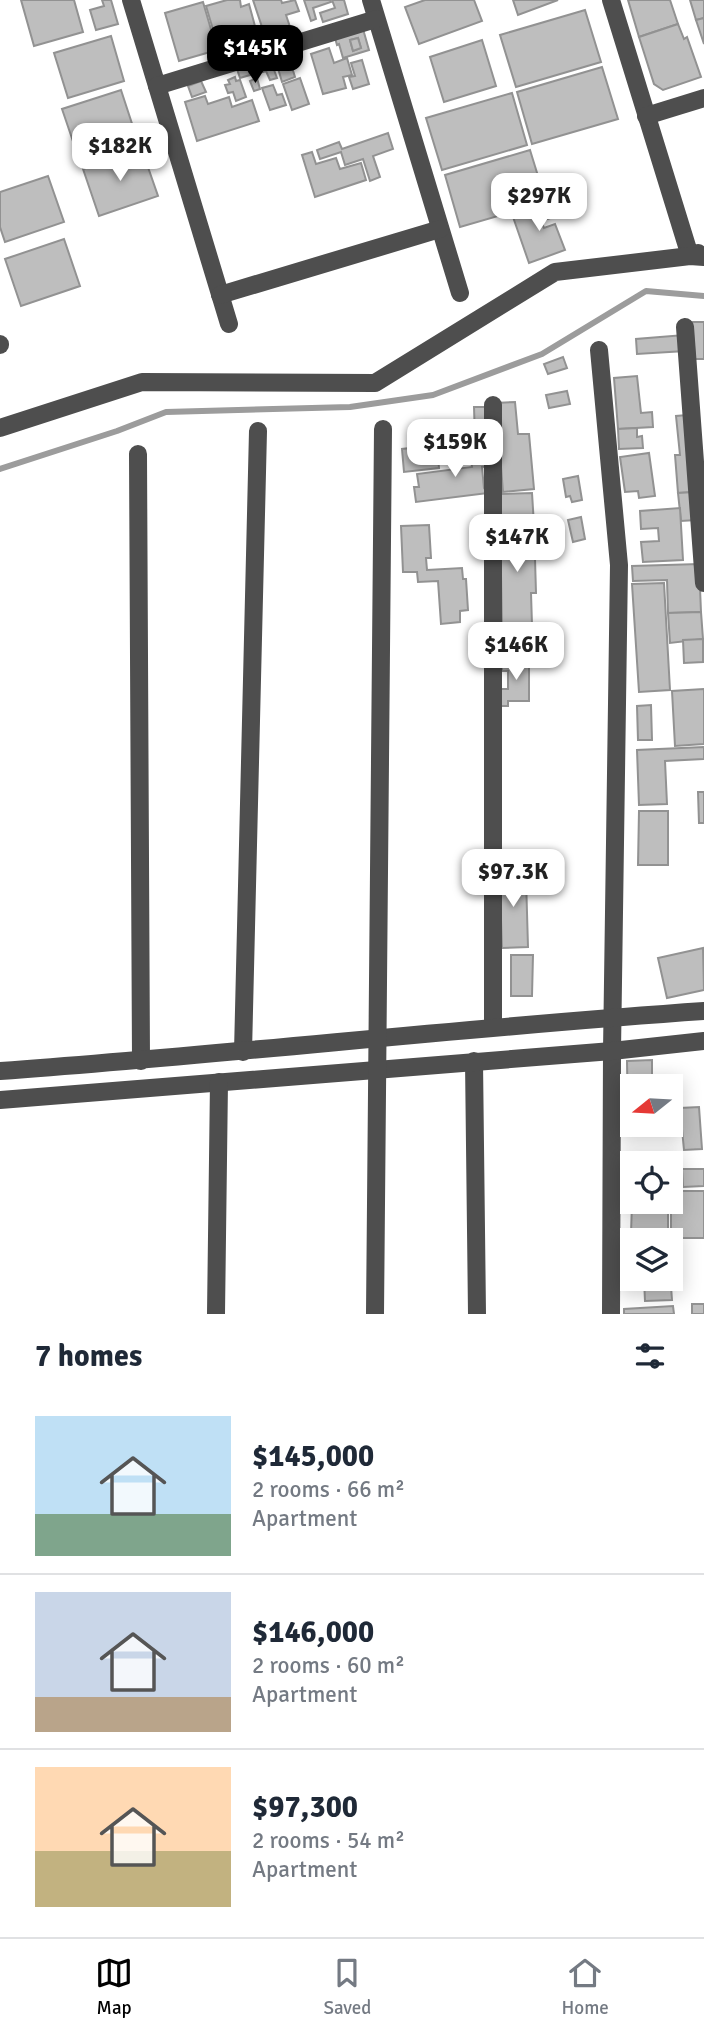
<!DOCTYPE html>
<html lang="en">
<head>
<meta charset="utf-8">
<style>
	:root { --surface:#fff; --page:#f6f6f7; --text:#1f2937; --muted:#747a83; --line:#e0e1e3; --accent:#000 }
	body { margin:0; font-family:Signika,sans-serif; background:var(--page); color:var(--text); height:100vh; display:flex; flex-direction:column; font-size:26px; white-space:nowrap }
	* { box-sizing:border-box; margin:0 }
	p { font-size:23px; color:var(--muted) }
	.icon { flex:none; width:38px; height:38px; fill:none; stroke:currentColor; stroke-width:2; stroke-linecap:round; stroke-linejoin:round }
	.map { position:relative; height:1314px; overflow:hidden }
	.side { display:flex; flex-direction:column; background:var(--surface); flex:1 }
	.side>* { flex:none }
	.needle { width:46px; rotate:252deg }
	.buttons { position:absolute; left:620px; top:1074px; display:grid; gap:14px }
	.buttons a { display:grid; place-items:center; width:63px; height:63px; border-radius:0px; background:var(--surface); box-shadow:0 4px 18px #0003; font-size:35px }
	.price { position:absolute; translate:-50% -60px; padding:0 16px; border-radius:14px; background:#fff; color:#222; font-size:23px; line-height:46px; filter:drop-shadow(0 2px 4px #0008) }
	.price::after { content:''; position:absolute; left:50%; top:42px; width:21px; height:16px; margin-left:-10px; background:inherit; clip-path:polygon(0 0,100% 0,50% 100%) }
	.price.on { background:var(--accent); color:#fff }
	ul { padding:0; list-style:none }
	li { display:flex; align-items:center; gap:21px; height:175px; padding:0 35px }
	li+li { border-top:2px solid var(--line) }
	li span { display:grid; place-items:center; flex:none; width:196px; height:140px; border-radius:0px; color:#555 }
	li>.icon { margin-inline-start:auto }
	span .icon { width:84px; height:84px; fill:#fffc; stroke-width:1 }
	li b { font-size:30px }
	h2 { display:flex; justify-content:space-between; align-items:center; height:84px; padding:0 35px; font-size:30px }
	.dock { display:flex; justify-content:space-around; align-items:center; height:98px; border-top:2px solid var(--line); background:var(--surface); font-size:19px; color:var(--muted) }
	.dock a { display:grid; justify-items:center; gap:4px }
	.dock .on { color:var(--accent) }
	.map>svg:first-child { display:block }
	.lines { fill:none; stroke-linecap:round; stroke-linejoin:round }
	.stream { stroke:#9c9c9c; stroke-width:6 }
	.building { fill:#bebebe; stroke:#929292; stroke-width:2; fill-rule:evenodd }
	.minor { stroke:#4e4e4e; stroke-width:18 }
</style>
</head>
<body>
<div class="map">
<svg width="704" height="1314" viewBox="0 0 704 1314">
	<rect width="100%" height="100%" fill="#fff"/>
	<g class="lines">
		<polyline class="stream" points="0,469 117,431 166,412 350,407 433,395 542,354 646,291 704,296"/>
	</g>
	<g class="building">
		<polygon points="21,0 74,0 83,32 34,46"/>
		<polygon points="102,0 111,0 118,24 96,30 90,10 104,6"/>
		<polygon points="227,0 240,0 241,7 249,4 259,41 220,53 206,6"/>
		<polygon points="253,0 281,0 282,3 295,0 299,11 286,15 291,30 266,39"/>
		<polygon points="304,0 330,0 331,2 313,8 316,19 311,21"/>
		<polygon points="332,0 344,0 348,14 323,22 320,13 335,8"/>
		<polygon points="425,0 474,0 482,21 419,44 405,7"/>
		<polygon points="513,0 558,0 518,15"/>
		<polygon points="628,0 670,0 678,24 639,37"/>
		<polygon points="690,0 704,0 704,18 696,20"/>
		<polygon points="203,2 217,50 179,61 165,13"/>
		<polygon points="585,10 601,62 516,87 500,35"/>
		<polygon points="704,18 704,44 696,20"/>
		<polygon points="678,24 684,39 687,37 701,77 663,90 654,84 639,37"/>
		<path d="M363,29L369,50L343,58L339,44L337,45L335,38ZM358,38L361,48L353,51L350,40Z"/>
		<polygon points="111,36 124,81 68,98 54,53"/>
		<polygon points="358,38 361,48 353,51 350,40"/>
		<polygon points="482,40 496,86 444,102 430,57"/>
		<polygon points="329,48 334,63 347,58 352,75 343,77 346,88 323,94 311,54"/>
		<polygon points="270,59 277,78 270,80 266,71 263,72 259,63"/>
		<polygon points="362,60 369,84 353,89 349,77 355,76 351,63"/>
		<polygon points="290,61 295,77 282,82 277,65"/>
		<polygon points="247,65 250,75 240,78 237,69"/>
		<polygon points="602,67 618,119 532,144 517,92"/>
		<polygon points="235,77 236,81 240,80 246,97 236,101 233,92 228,93 225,85 230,84 228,80"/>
		<polygon points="257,78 260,89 254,91 250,81"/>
		<polygon points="300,78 309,104 292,110 283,84"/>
		<polygon points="201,81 206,92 192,97 188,86"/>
		<polygon points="273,85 277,95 282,94 286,105 270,110 262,88"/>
		<polygon points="121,90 136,136 78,156 62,109"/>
		<polygon points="512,93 527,145 442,170 426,118"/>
		<polygon points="205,96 208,104 229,97 232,107 252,100 259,121 197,141 185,102"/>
		<polygon points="388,133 393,149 373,156 380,177 370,181 363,159 345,165 341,152 320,159 317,150 339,142 342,149"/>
		<polygon points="142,150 158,196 99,216 83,169"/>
		<polygon points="530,150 546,202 460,227 445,175"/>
		<polygon points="312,152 316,164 336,158 340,169 361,163 366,180 315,197 302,155"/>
		<polygon points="48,176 64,222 5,242 0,227 0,192"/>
		<polygon points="555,203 559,215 541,221 544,228 555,224 565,250 529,263 513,217"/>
		<polygon points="64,239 80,286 21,306 5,259"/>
		<polygon points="692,322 704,322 704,359 695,359"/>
		<polygon points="684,335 685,351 637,354 636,339"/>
		<polygon points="563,357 567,368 548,374 544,364"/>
		<polygon points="637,376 641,413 652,412 653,427 618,429 614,378"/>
		<polygon points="567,391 570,404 549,408 546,395"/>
		<polygon points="515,402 518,434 529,434 534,489 503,492 496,403"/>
		<polygon points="474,407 488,407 489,438 475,439"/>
		<polygon points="687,415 694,492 678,493 675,455 680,455 676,416"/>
		<polygon points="637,428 637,437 642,436 643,448 619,449 618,429"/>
		<polygon points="488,445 491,466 482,467 484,488 488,493 416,502 414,487 419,487 417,474 472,467 469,447"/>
		<polygon points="419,447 420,449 437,447 439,468 404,472 402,449"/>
		<polygon points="649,453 655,496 639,498 638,491 625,492 620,457"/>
		<polygon points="578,476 582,500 572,502 570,496 566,497 563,479"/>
		<polygon points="694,492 696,520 681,521 678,493"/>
		<polygon points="532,493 534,525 500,526 499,494"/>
		<polygon points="680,508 683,560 643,562 641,542 659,541 658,528 641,529 640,511"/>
		<polygon points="581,517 585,539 573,542 568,520"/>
		<polygon points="429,525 431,558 426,558 427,570 462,568 463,579 466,579 468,610 460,611 460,622 441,624 438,581 418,582 417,572 403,572 401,526"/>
		<polygon points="534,525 536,593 531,593 532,625 502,626 500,526"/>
		<polygon points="699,564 701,612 668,613 667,580 633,581 632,566"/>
		<polygon points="664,583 670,690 639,692 632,584"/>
		<polygon points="701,612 703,639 670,643 668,613"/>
		<polygon points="524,625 525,660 502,661 502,626"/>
		<polygon points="703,639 703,662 684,663 683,640"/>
		<polygon points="529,660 529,701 508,701 508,706 501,706 501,689 508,689 508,671 502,671 502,661"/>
		<polygon points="704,689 704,744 675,746 672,691"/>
		<polygon points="651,705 652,740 638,740 637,706"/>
		<polygon points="704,747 704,759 665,761 667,804 639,805 637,750"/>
		<polygon points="698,792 704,792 704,823 699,823"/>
		<polygon points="639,811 668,811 668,865 638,865"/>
		<polygon points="499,866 518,866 514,879 526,878 528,947 502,948"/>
		<polygon points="703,948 704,990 667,998 658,958"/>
		<polygon points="511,955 533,955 532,996 511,996"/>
		<polygon points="652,1060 652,1087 632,1087 632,1122 628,1122 627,1061"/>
		<polygon points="699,1107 702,1149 684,1150 680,1108"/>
		<polygon points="682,1169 704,1169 704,1186 683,1187"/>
		<rect x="671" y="1191" width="33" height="47"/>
		<polygon points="632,1202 668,1202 668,1235 631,1234"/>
		<polygon points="644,1279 658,1279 659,1287 671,1286 672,1300 645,1301"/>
		<rect x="692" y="1304" width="12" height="10"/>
		<polygon points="673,1306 674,1314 624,1314 624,1309"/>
	</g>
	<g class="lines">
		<g class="minor">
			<polyline points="131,0 229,324"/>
			<polyline points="371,0 460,293"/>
			<polyline points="611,0 690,256 698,253"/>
			<polyline points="157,86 376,19"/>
			<polyline points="646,116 704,98"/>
			<polyline points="220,295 440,229"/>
			<polyline points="685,327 704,583"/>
			<polyline points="0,344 0,345"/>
			<polyline points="599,350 619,565 612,1051 611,1314"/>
			<polyline points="493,405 493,1027"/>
			<polyline points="0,428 142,382 375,383 555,272 690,256 704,257"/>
			<polyline points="138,454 141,1061"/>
			<polyline points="243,1052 258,431"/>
			<polyline points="474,1061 477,1314"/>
			<path d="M0,1071C235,1054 469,1027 704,1011"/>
			<polyline points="0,1100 612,1051 704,1041"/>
			<polyline points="216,1314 219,1082"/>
			<polyline points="375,1314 383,429"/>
		</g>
	</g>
</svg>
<div class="buttons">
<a><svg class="needle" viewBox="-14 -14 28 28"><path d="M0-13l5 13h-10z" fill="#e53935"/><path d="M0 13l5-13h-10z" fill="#747a83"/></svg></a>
<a><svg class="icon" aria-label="locate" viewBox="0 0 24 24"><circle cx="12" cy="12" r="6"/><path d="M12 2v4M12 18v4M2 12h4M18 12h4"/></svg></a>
<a><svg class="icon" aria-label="layers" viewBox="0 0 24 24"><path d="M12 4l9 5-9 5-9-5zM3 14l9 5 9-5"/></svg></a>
</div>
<b class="price on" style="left:255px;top:85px">$145K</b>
<b class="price" style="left:120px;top:183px">$182K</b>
<b class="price" style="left:539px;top:233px">$297K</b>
<b class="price" style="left:455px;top:479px">$159K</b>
<b class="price" style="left:517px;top:574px">$147K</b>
<b class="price" style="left:516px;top:682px">$146K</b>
<b class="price" style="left:513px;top:909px">$97.3K</b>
</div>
<section class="side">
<h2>7 homes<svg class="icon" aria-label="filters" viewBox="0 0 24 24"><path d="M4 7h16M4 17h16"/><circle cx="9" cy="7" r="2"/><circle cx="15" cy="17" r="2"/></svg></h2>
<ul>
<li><span style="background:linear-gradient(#bfe0f5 70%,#7fa58c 0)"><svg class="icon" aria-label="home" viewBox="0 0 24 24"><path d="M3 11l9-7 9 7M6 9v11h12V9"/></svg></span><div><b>$145,000</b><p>2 rooms · 66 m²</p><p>Apartment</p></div></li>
<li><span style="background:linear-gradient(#c9d6e8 75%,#b9a48a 0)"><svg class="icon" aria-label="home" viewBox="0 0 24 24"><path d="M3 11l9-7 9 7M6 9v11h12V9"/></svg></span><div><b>$146,000</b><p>2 rooms · 60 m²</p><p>Apartment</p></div></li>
<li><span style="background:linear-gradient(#ffd9b3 60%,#c2b280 0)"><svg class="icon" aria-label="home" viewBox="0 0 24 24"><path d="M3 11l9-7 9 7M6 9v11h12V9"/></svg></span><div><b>$97,300</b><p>2 rooms · 54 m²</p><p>Apartment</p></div></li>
</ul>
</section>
<nav class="dock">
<a class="on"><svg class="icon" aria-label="map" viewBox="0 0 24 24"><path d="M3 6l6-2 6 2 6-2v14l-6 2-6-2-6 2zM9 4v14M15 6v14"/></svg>Map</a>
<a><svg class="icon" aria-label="saved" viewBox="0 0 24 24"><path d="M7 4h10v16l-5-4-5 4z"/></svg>Saved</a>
<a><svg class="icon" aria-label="home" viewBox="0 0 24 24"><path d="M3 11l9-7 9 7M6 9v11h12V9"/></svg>Home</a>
</nav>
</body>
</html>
